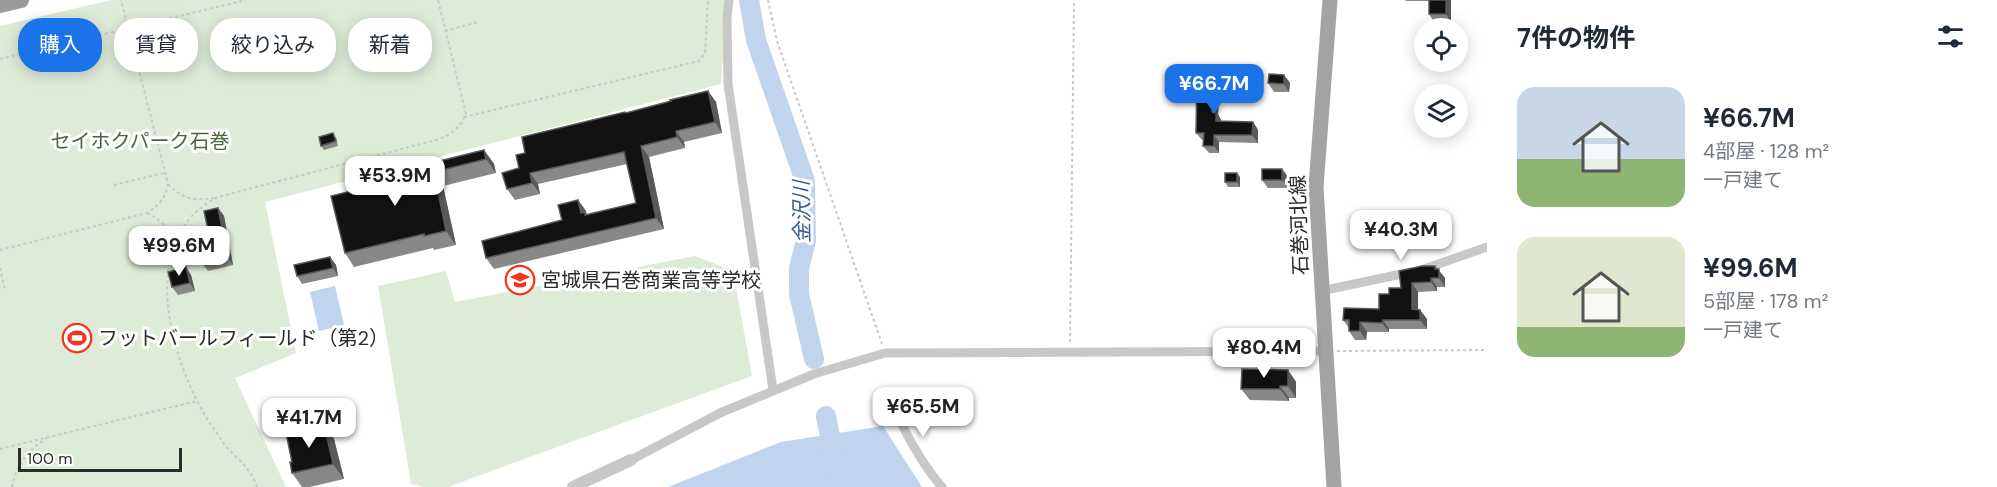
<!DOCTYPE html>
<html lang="ja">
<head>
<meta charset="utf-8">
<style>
	:root { --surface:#fff; --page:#f6f6f7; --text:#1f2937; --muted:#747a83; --accent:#1a73e8 }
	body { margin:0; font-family:"DM Sans","Noto Sans JP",sans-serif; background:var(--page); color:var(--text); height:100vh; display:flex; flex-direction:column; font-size:22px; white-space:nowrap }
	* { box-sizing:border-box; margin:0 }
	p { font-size:20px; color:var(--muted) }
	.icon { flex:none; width:33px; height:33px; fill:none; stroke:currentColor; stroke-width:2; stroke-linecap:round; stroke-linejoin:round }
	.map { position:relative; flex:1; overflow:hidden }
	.side { display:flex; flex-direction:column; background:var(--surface); width:510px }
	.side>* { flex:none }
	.hud { position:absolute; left:18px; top:18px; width:570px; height:54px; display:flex; gap:12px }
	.buttons { position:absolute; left:1414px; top:18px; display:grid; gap:12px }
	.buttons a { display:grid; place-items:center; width:54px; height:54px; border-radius:50%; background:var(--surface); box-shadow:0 3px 15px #0003; font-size:30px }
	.scale { position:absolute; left:18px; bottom:15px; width:164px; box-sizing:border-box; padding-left:6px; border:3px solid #2b2b2b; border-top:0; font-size:16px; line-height:21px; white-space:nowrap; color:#2b2b2b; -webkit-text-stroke:4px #fff; paint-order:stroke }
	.price { position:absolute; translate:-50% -51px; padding:0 14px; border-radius:12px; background:#fff; color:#222; font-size:20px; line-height:39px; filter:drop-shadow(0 2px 3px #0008) }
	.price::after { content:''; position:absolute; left:50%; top:36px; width:18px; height:14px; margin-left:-9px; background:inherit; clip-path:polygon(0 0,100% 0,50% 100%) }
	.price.on { background:var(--accent); color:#fff }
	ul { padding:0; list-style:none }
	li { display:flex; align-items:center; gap:18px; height:150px; padding:0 30px }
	li span { display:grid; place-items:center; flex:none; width:168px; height:120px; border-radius:18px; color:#555 }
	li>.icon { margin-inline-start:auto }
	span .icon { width:72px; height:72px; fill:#fffc; stroke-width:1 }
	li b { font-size:26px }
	h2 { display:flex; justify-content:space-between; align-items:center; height:72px; padding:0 30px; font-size:26px }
	.pill { padding:0 21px; border-radius:24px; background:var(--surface); box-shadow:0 3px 15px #0003; font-size:21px; line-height:54px }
	.pill.on { background:var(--accent); color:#fff }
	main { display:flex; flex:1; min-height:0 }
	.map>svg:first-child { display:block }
	.green { fill:#deebd7 }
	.water { fill:#c1d4ed }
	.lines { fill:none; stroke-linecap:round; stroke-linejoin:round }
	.river { stroke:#c1d4ed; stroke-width:20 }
	.path { stroke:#c8c8c8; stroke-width:2; stroke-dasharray:3 3; stroke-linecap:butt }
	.minor { stroke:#c8c8c8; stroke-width:9 }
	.tertiary { stroke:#c8c8c8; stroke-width:12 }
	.primary { stroke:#a3a3a3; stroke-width:15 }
	.trunk { stroke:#9a9a9a; stroke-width:16 }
	.wall { fill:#888 }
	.shaded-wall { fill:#595959 }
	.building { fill:#121212; stroke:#595959; stroke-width:1.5 }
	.labels { text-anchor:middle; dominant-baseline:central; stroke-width:6; stroke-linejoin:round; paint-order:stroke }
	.park-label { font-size:20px; fill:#456a36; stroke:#fff }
	.street-label { font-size:20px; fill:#2b2b2b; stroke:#fff }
	.poi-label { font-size:20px; fill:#2b2b2b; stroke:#fff; text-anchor:start }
	.water-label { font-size:21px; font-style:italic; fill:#345d93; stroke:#fff }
</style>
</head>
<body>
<main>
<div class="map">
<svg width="1487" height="487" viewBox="0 0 1487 487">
	<rect width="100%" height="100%" fill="#fff"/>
	<g class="green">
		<polygon points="111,0 727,0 721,84 265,202 296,353 235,378 286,487 0,487 0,26"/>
		<polygon points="695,256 733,271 752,376 448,487 425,487 411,484 378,286 446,271 455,302"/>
	</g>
	<g class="water">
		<polygon points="335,286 344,325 319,331 310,292"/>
		<polygon points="883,426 922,487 668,487 781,442"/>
	</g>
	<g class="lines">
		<g class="river">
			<polyline points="749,0 756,40 805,181 806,241 799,268 799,294 814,359"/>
			<polyline points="826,416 840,487"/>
		</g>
		<g class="path">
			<polyline points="768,0 777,41 882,344"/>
			<polyline points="445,31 478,22"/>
			<polyline points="0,59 246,0"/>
			<polyline points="464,117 699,61 705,53 708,0"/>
			<path d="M168,184C185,201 193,200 216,198"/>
			<polyline points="114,185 164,173"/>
			<path d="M147,213C160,219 169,229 176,242"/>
			<path d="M0,250L147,213C158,206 166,198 168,184L121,0"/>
			<polyline points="0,268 5,290"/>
			<polyline points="1070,342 1074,0"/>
			<polyline points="1337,351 1487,350"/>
			<polyline points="0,449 197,401"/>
			<path d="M12,487C16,464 28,450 47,438"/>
			<path d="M257,487C252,469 236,458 224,444C220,438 216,431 211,425C175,370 138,256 202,207C207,203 212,200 218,197L436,140C451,135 459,129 466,114L438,0"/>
		</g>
		<g class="minor">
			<polyline points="729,0 727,18 728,84 773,390"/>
			<polyline points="1424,269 1487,247"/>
			<polyline points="1321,291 1411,272"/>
			<path d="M890,400C905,431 919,461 942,487"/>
			<polyline points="631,460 720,413 814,374 885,353 1326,351"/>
		</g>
		<polyline class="tertiary" points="573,487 631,460"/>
		<polyline class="primary" points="1330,0 1316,187 1334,487"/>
		<polyline class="trunk" points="0,5 21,0"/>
	</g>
	<g class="wall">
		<polygon points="1405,0 1451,0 1451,22 1434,22 1429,14 1429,1 1406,1"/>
		<polygon points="1214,75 1220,82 1218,114 1221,120 1221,121 1253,122 1258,130 1258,143 1219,142 1219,153 1209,153 1203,146 1204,140 1202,140 1196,133"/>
		<polygon points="1284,75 1290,83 1289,92 1274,92 1268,83"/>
		<polygon points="708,91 716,102 722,133 684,142 685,148 649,157 664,229 494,269 486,258 562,220 578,200 586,211 587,215 636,203 627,164 538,184 540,194 515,200 507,189 519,168 525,153 626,113"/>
		<polygon points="336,137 338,146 324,150 321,146"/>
		<polygon points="484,150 494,164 496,173 443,186 456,245 434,250 433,248 354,267 345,253 413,176"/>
		<polygon points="1282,169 1288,177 1288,188 1268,188 1262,180"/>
		<polygon points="1240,177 1240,187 1228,187 1225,182"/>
		<polygon points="218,208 224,216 233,265 208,271 202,263 211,244"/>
		<polygon points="330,257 336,265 338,276 302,284 297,276"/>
		<polygon points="1435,266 1445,278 1445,287 1437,287 1437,291 1418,292 1418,309 1420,310 1427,319 1427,329 1389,329 1389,332 1367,332 1366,340 1355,340 1349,331 1349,328 1343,320 1379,309 1389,294 1401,288"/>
		<polygon points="191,275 195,291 178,295 172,287"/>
		<polygon points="1288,370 1296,382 1296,398 1289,398 1289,401 1250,400 1241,389"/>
		<polygon points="324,424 334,439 344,479 310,487 302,487 292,473 292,462"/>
	</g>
	<g class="shaded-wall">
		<polygon points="1446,0 1451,0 1451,22 1446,14"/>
		<polygon points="1214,75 1220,82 1218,114 1221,120 1221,128 1216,121 1212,112"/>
		<polygon points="1284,75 1290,83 1289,92 1284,84"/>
		<polygon points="708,91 716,102 722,133 715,122"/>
		<polygon points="1253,122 1258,130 1258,143 1252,135"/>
		<polygon points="676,131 684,142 685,148 677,137"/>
		<polygon points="1214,135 1219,142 1219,153 1214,146"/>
		<polygon points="641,146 649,157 664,229 656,218"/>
		<polygon points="484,150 494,164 496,173 486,159"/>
		<polygon points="1282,169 1288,177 1288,188 1282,180"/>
		<polygon points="434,172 443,186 456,245 446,231"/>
		<polygon points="530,173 538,184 540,194 532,183"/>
		<polygon points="1237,173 1240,177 1240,187 1237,182"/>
		<polygon points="578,200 586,211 586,214 592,223 581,213"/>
		<polygon points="218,208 224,216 233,265 228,257"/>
		<polygon points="330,257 336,265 338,276 333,268"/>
		<polygon points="1435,266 1445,278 1445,287 1439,278 1435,269"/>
		<polygon points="186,267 191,275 195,291 190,283"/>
		<polygon points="1431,278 1437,287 1437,291 1431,282"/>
		<polygon points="1412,283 1418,292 1418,319 1412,309"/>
		<polygon points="1420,310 1427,319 1427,329 1420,320"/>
		<polygon points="1383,320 1389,329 1389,332 1382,323"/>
		<polygon points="1360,322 1367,332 1366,340 1360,331"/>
		<polygon points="1288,370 1296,382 1296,398 1288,386"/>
		<polygon points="1280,386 1289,398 1289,401 1280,389"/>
		<polygon points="324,424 334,439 344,479 333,464"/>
	</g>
	<g class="building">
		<rect x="1429" y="0" width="17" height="14"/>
		<polygon points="1269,74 1284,75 1284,84 1268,83"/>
		<polygon points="1197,75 1214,75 1212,112 1216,112 1216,121 1253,122 1252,135 1214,135 1214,146 1203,146 1204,133 1196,133"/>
		<polygon points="708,91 715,122 676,131 677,137 641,146 656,218 486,258 482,241 562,220 558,205 578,200 581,213 585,212 585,215 636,203 624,152 530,173 532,183 507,189 502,173 519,168 516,155 525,153 522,137 625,112 626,113 671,101 670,100"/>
		<polygon points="333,133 336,141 321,146 319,137"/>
		<polygon points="484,150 486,159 434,172 446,231 424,236 424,234 345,253 331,196 413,176 411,168"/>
		<rect x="1262" y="169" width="20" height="11"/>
		<rect x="1225" y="173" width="12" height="9"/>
		<polygon points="218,208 228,257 202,263 198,247 211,244 204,211"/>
		<polygon points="330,257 333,268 297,276 294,265"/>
		<polygon points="1422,266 1435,266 1435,269 1439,269 1439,278 1431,278 1431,282 1412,283 1412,309 1420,310 1420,320 1383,320 1382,323 1360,322 1360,331 1349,331 1349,320 1343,320 1344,308 1379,309 1379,294 1389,294 1389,288 1401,288 1399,271"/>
		<polygon points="186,267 190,283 172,287 168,272"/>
		<polygon points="1242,369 1288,370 1288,386 1280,386 1280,389 1241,389"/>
		<polygon points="324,424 333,464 292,473 290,462 292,462 286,433"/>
	</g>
	<defs>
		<g id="school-ring" transform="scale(1.5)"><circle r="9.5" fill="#fff" stroke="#f2341d" stroke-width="1.5"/><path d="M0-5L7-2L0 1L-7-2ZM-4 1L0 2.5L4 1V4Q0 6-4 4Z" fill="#f2341d"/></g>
		<g id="stadium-ring" transform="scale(1.5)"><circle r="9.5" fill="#fff" stroke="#f2341d" stroke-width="1.5"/><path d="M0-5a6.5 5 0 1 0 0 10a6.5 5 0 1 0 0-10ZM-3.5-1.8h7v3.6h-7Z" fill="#f2341d"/></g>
	</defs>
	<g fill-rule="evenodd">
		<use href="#school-ring" x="520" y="280"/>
		<use href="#stadium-ring" x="77" y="338"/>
	</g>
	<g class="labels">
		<g class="park-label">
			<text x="140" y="141">セイホクパーク石巻</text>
		</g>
		<g class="street-label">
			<text transform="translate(1299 225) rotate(-92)">石巻河北線</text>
		</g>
		<g class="poi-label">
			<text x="541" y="280">宮城県石巻商業高等学校</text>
			<text x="98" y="338">フットバールフィールド（第2）</text>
		</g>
		<g class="water-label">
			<text transform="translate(802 212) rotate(-91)">金沢川</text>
		</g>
	</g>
</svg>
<div class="buttons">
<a><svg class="icon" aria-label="locate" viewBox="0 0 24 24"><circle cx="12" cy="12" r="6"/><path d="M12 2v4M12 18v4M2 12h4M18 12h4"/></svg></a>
<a><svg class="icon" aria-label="layers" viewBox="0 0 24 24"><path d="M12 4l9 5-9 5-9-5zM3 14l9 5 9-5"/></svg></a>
</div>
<div class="scale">100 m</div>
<b class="price on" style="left:1214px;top:115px">¥66.7M</b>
<b class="price" style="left:395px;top:207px">¥53.9M</b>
<b class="price" style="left:1401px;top:261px">¥40.3M</b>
<b class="price" style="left:179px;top:277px">¥99.6M</b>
<b class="price" style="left:1264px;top:379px">¥80.4M</b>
<b class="price" style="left:923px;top:438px">¥65.5M</b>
<b class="price" style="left:309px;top:449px">¥41.7M</b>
<div class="hud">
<a class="pill on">購入</a>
<a class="pill">賃貸</a>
<a class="pill">絞り込み</a>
<a class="pill">新着</a>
</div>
</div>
<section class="side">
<h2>7件の物件<svg class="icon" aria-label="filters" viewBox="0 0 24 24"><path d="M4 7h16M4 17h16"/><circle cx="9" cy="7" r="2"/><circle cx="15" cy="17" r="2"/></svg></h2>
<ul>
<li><span style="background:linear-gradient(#c9d6e8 60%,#8fb573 0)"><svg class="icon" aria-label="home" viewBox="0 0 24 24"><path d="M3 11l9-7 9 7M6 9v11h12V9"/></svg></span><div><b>¥66.7M</b><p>4部屋 · 128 m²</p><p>一戸建て</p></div></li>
<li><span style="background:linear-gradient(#dfe7d0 75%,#8fb573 0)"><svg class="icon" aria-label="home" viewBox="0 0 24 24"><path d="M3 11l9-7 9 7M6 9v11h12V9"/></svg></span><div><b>¥99.6M</b><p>5部屋 · 178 m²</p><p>一戸建て</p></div></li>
</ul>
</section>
</main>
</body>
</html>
